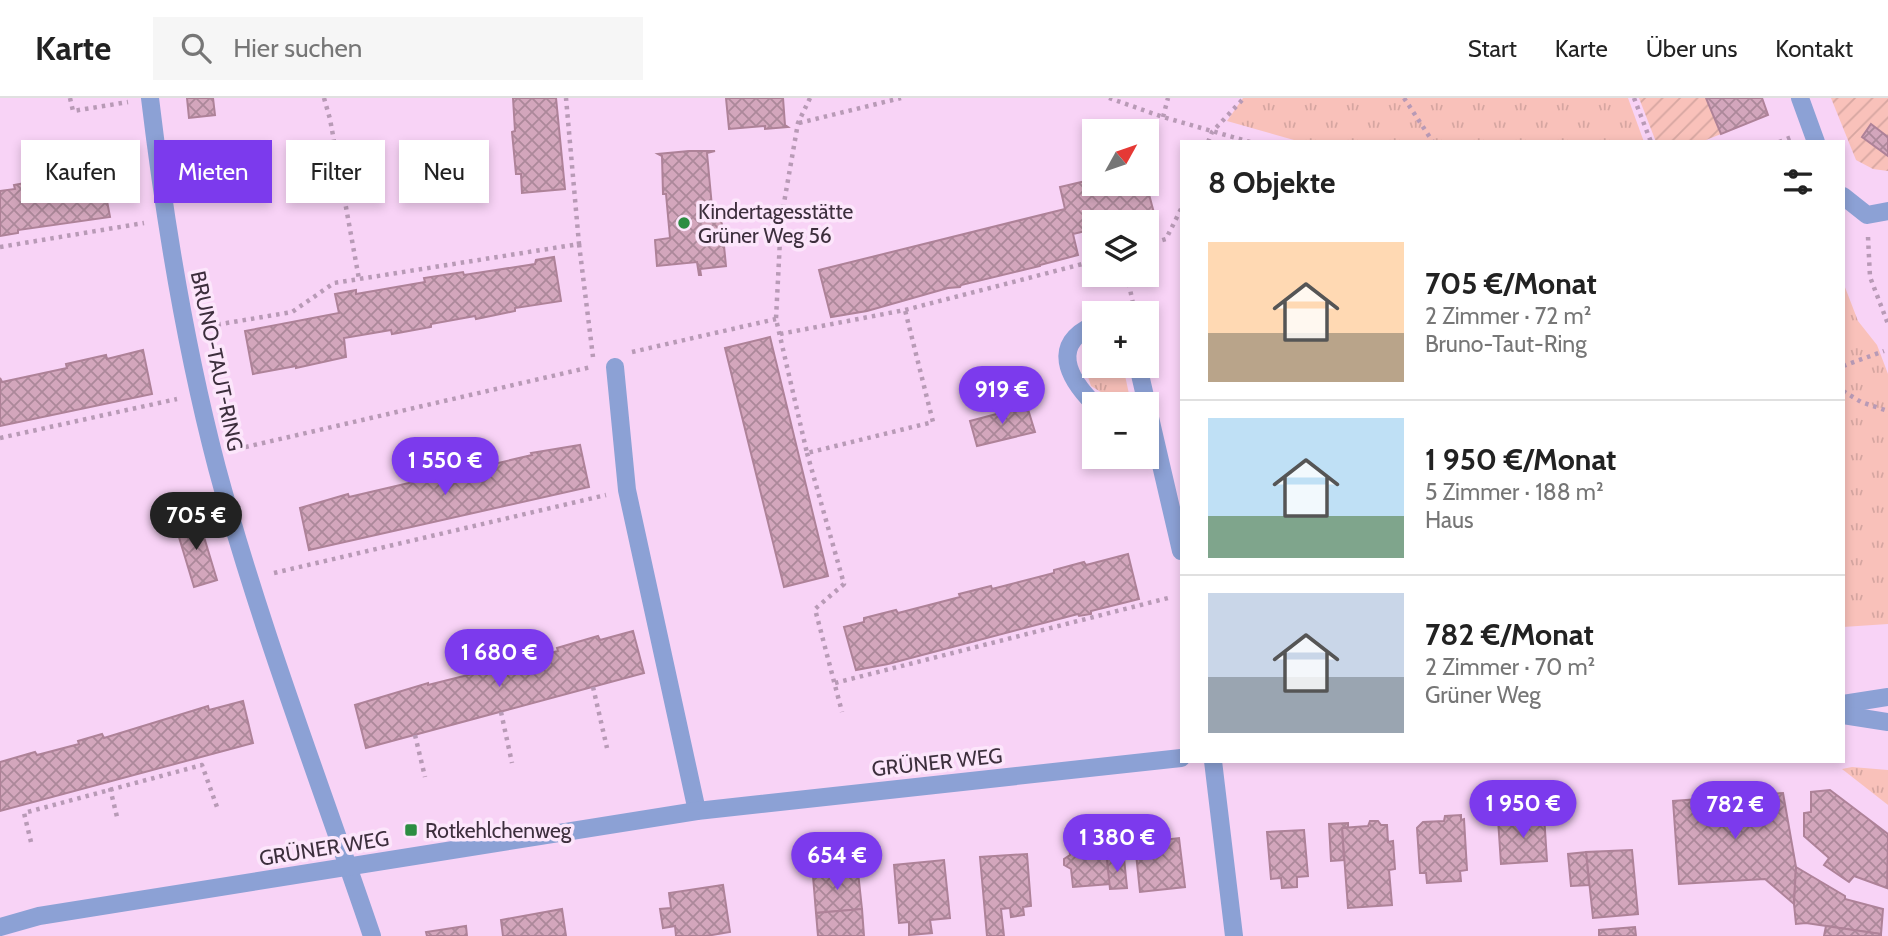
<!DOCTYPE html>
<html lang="de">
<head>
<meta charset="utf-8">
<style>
	:root { --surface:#fff; --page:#f6f6f6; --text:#222; --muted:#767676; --line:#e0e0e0; --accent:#7c3aed }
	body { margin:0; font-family:Cabin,sans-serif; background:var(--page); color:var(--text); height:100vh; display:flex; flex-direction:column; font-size:26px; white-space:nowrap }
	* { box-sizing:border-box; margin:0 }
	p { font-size:23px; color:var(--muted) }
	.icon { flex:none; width:38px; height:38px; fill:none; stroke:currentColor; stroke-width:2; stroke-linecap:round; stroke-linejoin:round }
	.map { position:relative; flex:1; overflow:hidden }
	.drawer { position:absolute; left:1180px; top:42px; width:665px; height:623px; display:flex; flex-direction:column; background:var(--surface); border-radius:0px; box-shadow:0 4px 10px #0003 }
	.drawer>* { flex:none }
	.hud { position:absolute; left:21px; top:42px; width:665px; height:63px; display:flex; gap:14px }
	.needle { width:46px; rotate:50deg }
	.controls { position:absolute; left:1082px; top:21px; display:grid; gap:14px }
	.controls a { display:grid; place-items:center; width:77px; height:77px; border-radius:0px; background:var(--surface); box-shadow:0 4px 10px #0003; font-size:35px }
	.price { position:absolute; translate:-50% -60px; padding:0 16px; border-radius:24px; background:var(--accent); color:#fff; font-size:23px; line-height:46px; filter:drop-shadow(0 2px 4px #0008) }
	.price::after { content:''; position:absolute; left:50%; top:42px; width:21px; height:16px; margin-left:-10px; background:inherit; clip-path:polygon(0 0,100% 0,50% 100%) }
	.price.on { background:#222; color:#fff }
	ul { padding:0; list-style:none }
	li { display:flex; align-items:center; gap:21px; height:175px; padding:0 28px }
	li+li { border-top:2px solid var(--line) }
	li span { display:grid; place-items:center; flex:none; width:196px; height:140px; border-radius:0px; color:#555 }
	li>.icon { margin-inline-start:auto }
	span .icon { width:84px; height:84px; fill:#fffc; stroke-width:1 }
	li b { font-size:30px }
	h2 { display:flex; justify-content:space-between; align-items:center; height:84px; padding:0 28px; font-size:30px }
	.chip { padding:0 24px; border-radius:0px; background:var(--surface); box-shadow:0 4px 10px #0003; font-size:24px; line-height:63px }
	.chip.on { background:var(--accent); color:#fff }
	header { display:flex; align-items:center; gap:42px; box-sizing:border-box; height:98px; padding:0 35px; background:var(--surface); border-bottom:2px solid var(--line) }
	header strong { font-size:33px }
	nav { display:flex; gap:38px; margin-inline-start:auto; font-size:24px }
	.search { width:490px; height:63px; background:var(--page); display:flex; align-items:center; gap:18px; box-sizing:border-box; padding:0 24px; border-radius:0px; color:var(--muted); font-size:26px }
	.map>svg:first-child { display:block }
	.grass { fill:url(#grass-tufts) }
	.garden { fill:url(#garden-furrows) }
	.building { fill:url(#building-cross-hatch); stroke:#ae8298; stroke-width:2 }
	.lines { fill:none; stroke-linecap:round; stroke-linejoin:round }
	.path { stroke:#b89ab6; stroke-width:4.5; stroke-dasharray:3.5 5; stroke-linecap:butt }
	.lane { stroke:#8ca1d5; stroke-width:18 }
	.street { stroke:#8ca1d5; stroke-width:18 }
	.poi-dot { fill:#2c8d41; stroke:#fce6fb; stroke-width:2.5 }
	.labels { text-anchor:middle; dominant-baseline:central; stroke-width:7; stroke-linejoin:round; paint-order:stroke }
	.poi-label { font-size:21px; fill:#3d2f3d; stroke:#fce6fb; text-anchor:start }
	.street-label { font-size:21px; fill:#3d2f3d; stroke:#fce6fb }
</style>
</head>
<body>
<header>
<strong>Karte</strong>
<div class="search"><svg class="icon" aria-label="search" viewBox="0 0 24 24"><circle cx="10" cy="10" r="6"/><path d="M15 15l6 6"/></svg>Hier suchen</div>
<nav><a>Start</a><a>Karte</a><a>Über uns</a><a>Kontakt</a></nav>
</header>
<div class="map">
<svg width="1888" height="838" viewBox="0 0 1888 838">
	<defs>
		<pattern id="grass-tufts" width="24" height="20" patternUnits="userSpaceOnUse" patternTransform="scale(1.75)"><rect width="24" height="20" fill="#f9c1ba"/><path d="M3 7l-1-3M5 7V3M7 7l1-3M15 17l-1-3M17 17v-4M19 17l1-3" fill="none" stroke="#d6a6a1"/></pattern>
		<pattern id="garden-furrows" width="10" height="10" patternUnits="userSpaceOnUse" patternTransform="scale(1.75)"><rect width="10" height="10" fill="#f9c1ba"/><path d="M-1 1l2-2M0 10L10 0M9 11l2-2" fill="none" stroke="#d6a6a1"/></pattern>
		<pattern id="building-cross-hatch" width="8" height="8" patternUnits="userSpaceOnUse" patternTransform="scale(1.75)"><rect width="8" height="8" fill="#d3a6bc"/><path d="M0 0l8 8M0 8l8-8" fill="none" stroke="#ac889a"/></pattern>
	</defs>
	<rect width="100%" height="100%" fill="#f8d3f6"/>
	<g class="grass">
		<polygon points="1243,0 1628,0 1644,44 1301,44 1227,23"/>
		<polygon points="1843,184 1858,223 1877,247 1888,276 1888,526 1843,529"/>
		<path d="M1094,241V268H1123L1129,296L1125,303L1117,304L1091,288C1086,271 1076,252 1094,241Z"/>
		<polygon points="1852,669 1888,672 1888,707 1842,671"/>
	</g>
	<g class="garden">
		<polygon points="1639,0 1706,0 1721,36 1701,44 1656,44"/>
		<polygon points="1831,0 1888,0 1888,73 1873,71 1856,62"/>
	</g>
	<g class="building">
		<polygon points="187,0 213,0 215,17 189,20"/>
		<polygon points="513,0 556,0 565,91 522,95 521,76 516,76 512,34 515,33"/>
		<polygon points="726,0 783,0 785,27 788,29 765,31 765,28 729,31"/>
		<polygon points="1706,0 1762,0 1768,17 1721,36"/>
		<polygon points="1871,26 1888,39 1888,58 1862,39"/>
		<polygon points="689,53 715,53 707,55 712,109 720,108 726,168 700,171 701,177 699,177 697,164 657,168 655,142 670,140 666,96 663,96 662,58 658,56"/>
		<polygon points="102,76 110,119 18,132 18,135 0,138 0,93 15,91 14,87 52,80 53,84"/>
		<polygon points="1094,81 1094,86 1146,85 1154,115 1121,124 1094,124 1094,131 1073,136 1078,157 1040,167 1040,168 961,187 960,189 948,190 867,213 831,219 819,172 1065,111 1060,89"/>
		<polygon points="554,159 561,203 515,210 515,213 476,221 475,218 431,226 431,229 392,236 391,232 344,240 346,259 296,270 296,268 253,276 245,233 339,215 335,196 356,192 356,196 425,184 424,180 463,174 464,177 535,166 536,162"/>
		<polygon points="770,239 828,478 784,489 725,250"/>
		<polygon points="143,252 152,296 0,328 0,280 2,284 67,270 66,266 106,257 107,261"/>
		<polygon points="1027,308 1035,334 977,348 970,323"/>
		<polygon points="580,347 589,389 309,452 300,410 348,396 349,399 426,381 426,379 467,369 468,372 532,357 531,355"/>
		<polygon points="198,419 217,482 194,489 175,426"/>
		<polygon points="1128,456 1139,501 1091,513 1091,516 1079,518 1078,516 888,566 856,572 844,529 864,524 864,520 896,512 898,515 960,499 959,496 991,488 992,491 1054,475 1054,472 1084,464 1086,467"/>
		<polygon points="633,533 644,575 366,650 355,607 428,585 428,587 472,576 471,573 495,567 496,569 558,553 557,550 598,538 600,542"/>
		<polygon points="243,603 253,645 0,713 0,664 35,654 37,657 79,646 78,643 102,636 104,640 208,608 209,612"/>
		<polygon points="1830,692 1888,736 1887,790 1854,778 1849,784 1824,767 1829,760 1804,738 1804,715 1811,714 1811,694"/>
		<polygon points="1783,695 1796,769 1794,806 1765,781 1679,786 1673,703"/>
		<polygon points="1461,717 1461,722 1464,721 1467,772 1460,773 1461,783 1427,785 1426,775 1420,775 1417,730 1423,724 1444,723 1445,718"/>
		<polygon points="1544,717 1547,763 1501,766 1498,721"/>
		<polygon points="1370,723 1378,723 1381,727 1387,727 1388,744 1393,743 1395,771 1389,772 1392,807 1348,810 1342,730 1368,728"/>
		<polygon points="1348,725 1348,729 1342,730 1344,762 1331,763 1329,726"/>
		<polygon points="1304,732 1308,778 1297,779 1297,789 1282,790 1281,780 1271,781 1267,734"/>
		<polygon points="1155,737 1155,743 1179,740 1185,789 1140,794 1135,746 1139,745 1138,739"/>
		<polygon points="1105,742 1110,786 1073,789 1071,771 1064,767 1064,761 1070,757 1069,745"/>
		<polygon points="1632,752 1638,816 1593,820 1586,754"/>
		<polygon points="1586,754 1589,787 1571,788 1568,756"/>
		<polygon points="1027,756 1031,808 1023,809 1024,817 1011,819 1010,810 1001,811 1004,838 987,838 980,759"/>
		<polygon points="1124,760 1127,790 1110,791 1107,761"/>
		<polygon points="944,762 950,820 930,822 932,835 909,837 909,824 899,825 894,767"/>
		<polygon points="1796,769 1845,798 1845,801 1883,811 1881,836 1806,825 1796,826 1794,806"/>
		<polygon points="832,770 837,776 858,774 862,811 816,815 813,778 820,777 823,771"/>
		<polygon points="723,787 730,834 706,838 676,838 675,828 663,830 660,811 671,810 669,795"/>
		<polygon points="562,811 566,838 503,838 501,822"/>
		<polygon points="862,811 864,838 818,838 816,815"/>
		<polygon points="466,828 467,838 427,838 426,834"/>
		<polygon points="1826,828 1881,836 1881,838 1824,838"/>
		<polygon points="1635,829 1636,838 1599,838 1599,832"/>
	</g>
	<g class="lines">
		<g class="path">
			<polyline points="70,0 73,13 128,4"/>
			<polyline points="324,0 330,21 359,181"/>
			<polyline points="810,0 798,25 781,122 776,221 807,355 933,324 905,212"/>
			<polyline points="1109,0 1163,19 1250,44"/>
			<polyline points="1404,0 1433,44"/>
			<polyline points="1634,0 1651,44"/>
			<polyline points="1163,19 1168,0"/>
			<polyline points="799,25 901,0"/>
			<polyline points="1208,44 1212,34 1244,0"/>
			<polyline points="1779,44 1792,39"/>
			<polyline points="1868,139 1870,179 1888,226"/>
			<polyline points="579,146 593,259"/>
			<polyline points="1146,147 1166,141 1181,111"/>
			<polyline points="0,149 144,125"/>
			<polyline points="1127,177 1135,215"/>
			<polyline points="209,228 292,214 334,185 579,146 566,0"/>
			<polyline points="780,236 905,212 1094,163"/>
			<polyline points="632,254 776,221"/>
			<polyline points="1843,268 1884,253"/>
			<polyline points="1843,293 1861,304 1888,313"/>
			<polyline points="0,340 177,301"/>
			<polyline points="237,351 591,269"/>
			<polyline points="807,355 844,486 815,511 842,614"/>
			<polyline points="274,475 606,397"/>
			<polyline points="835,585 1172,499"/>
			<polyline points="593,589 607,650"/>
			<polyline points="501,614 512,665"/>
			<polyline points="415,637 425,679"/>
			<polyline points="110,690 118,723"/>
			<polyline points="31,744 24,715 202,667 217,709"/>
		</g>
		<polyline class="lane" points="615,269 627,392 697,713"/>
		<g class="street">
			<path d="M150,0C165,125 185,248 217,370C260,529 319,682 372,838"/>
			<polyline points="1800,0 1816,44"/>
			<polyline points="1843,98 1867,117 1888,113"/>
			<path d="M1094,227C1050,246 1068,280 1094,306"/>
			<polyline points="1138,268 1181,453"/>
			<polyline points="1843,606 1888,599"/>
			<polyline points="1843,617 1888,624"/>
			<polyline points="1213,663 1234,838"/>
			<polyline points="0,829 39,818 697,713 1181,660"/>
		</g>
	</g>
	<g class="poi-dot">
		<circle cx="684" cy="125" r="7"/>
		<rect x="404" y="725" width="14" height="14" rx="3.5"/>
	</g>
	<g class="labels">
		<g class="poi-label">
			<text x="698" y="113">Kindertagesstätte<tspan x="698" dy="24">Grüner Weg 56</tspan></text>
			<text x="425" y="732">Rotkehlchenweg</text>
		</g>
		<g class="street-label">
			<text transform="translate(217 263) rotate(78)">BRUNO-TAUT-RING</text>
			<text transform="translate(937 664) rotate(-6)">GRÜNER WEG</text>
			<text transform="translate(324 750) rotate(-9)">GRÜNER WEG</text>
		</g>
	</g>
</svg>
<div class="controls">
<a><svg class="needle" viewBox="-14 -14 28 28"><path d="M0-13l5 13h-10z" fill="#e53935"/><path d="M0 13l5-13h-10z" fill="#767676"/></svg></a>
<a><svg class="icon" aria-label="layers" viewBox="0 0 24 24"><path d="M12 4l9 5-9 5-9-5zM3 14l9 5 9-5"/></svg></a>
<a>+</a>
<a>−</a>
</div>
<b class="price" style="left:1002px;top:328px">919 €</b>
<b class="price" style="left:445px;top:399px">1 550 €</b>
<b class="price on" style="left:196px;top:454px">705 €</b>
<b class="price" style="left:499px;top:591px">1 680 €</b>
<b class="price" style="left:1523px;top:742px">1 950 €</b>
<b class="price" style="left:1735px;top:743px">782 €</b>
<b class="price" style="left:1117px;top:776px">1 380 €</b>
<b class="price" style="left:837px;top:794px">654 €</b>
<div class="hud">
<a class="chip">Kaufen</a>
<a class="chip on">Mieten</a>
<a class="chip">Filter</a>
<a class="chip">Neu</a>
</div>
<section class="drawer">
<h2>8 Objekte<svg class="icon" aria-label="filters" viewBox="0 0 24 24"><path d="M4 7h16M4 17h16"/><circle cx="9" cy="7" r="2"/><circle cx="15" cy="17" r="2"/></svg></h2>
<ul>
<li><span style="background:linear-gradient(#ffd9b3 65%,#b9a48a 0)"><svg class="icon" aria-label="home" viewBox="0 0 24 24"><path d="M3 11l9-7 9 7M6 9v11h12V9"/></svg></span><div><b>705 €/Monat</b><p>2 Zimmer · 72 m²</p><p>Bruno-Taut-Ring</p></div></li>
<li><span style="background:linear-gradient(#bfe0f5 70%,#7fa58c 0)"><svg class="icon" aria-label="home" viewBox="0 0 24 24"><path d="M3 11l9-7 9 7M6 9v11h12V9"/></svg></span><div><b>1 950 €/Monat</b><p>5 Zimmer · 188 m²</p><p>Haus</p></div></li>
<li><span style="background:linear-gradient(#c9d6e8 60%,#9aa5b1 0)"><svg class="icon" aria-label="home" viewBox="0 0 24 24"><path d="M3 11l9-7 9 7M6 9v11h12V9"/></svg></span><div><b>782 €/Monat</b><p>2 Zimmer · 70 m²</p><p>Grüner Weg</p></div></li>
</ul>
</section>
</div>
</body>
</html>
